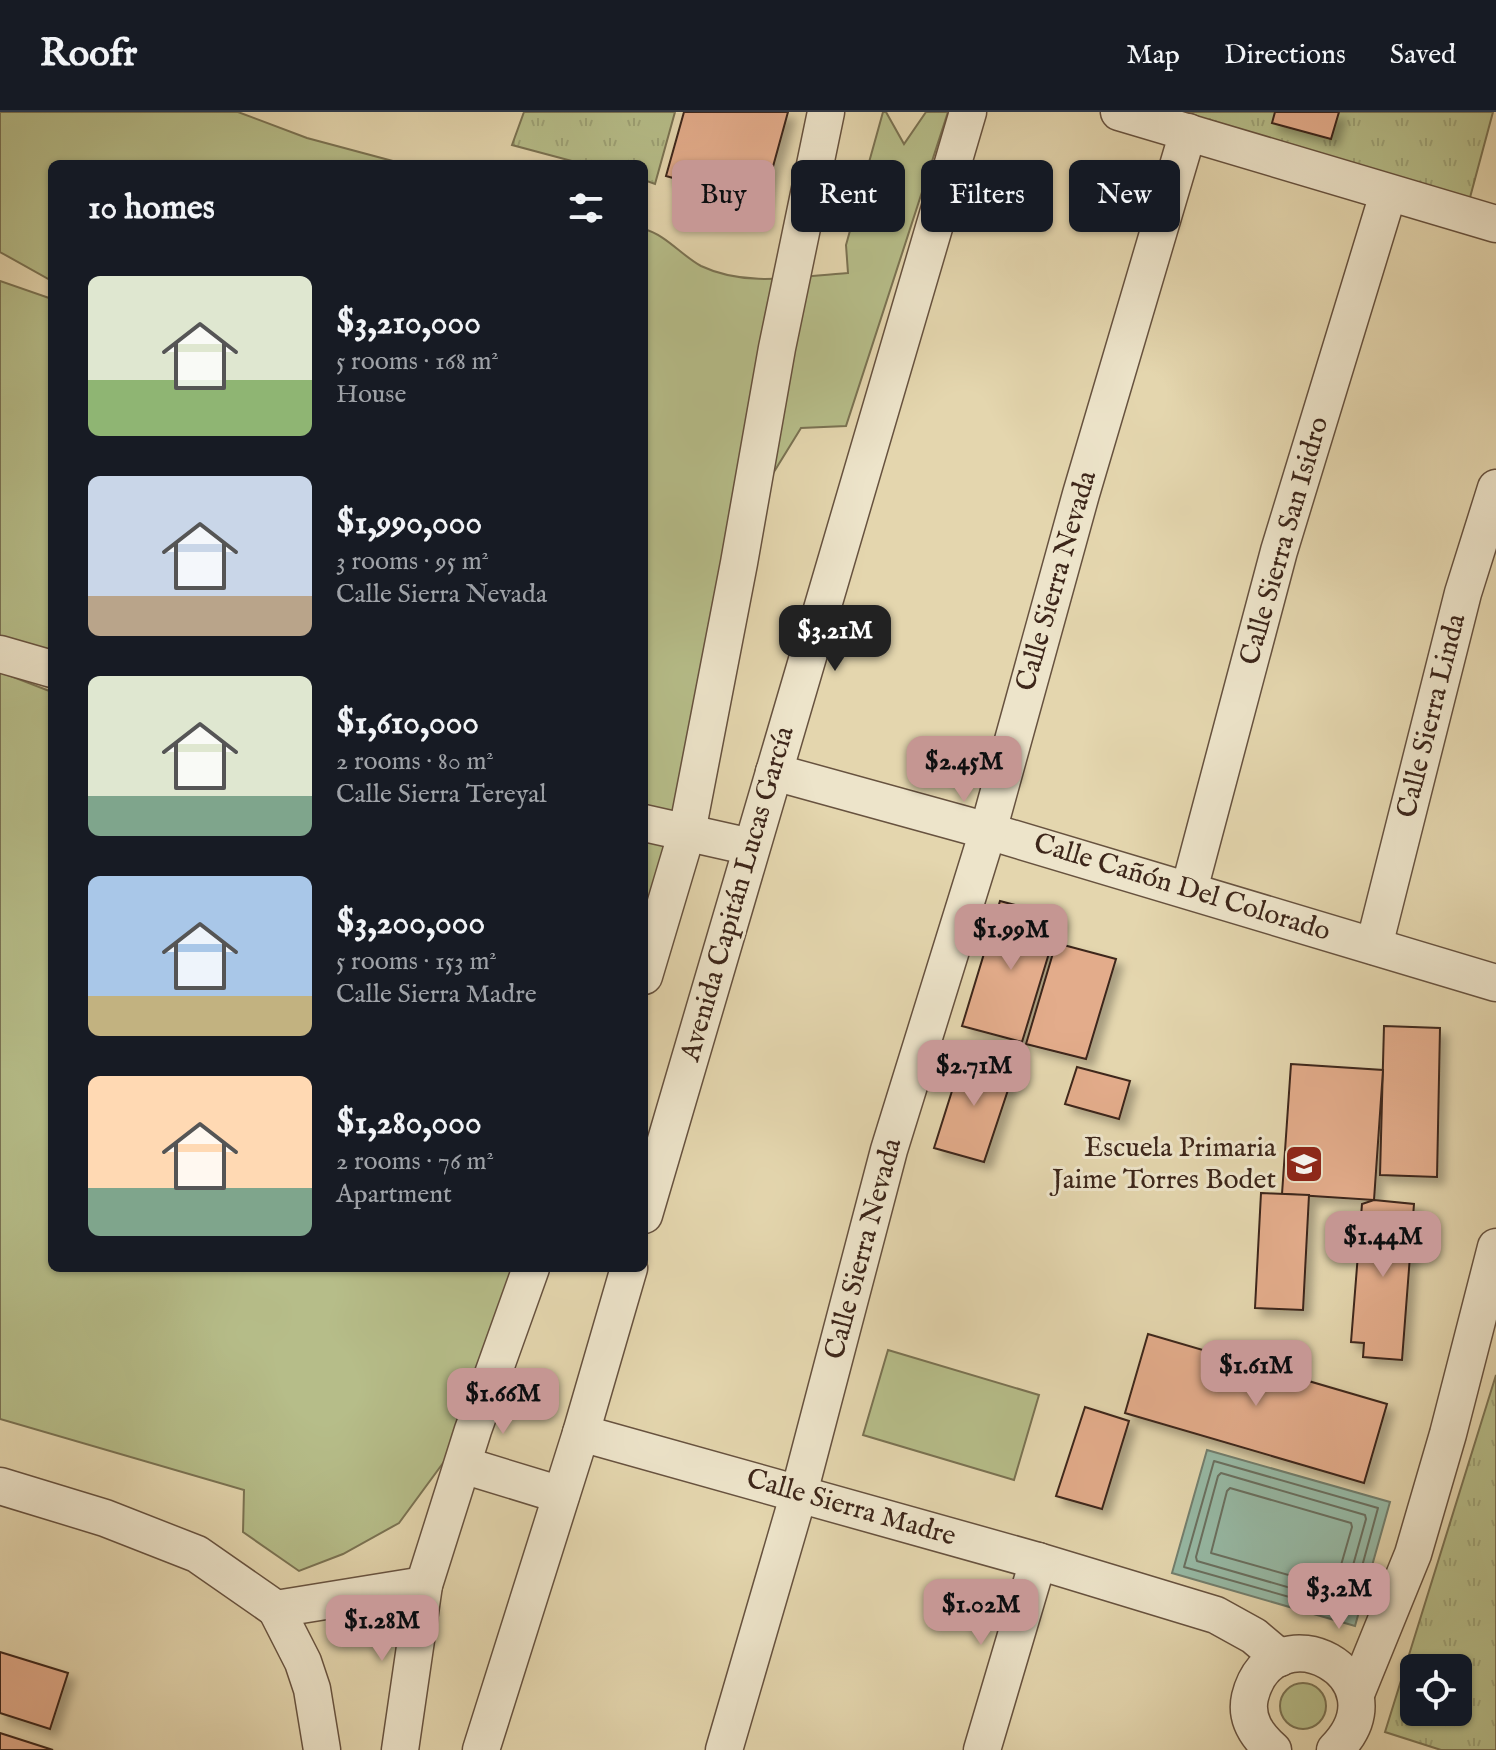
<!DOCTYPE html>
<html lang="en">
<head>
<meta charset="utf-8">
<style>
	:root { --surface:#171b24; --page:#20242c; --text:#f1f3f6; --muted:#9ea1a6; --line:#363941; --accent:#c59692 }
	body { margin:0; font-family:"IM FELL English",serif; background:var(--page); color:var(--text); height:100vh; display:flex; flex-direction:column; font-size:30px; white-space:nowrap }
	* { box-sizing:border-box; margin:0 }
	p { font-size:26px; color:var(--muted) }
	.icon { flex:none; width:44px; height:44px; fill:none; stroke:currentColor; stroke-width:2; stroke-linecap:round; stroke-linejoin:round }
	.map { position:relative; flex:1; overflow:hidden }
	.drawer { position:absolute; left:48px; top:48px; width:600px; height:1112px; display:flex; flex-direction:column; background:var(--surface); border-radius:12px; box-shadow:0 2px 6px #0004 }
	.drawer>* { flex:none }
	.hud { position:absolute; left:672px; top:48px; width:704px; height:72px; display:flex; gap:16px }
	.buttons { position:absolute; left:1400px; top:1542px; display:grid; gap:16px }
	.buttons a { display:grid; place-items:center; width:72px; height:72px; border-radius:12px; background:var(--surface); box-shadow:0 2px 6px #0004; font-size:40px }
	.price { position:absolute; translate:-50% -68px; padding:0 18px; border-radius:16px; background:var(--accent); color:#111; font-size:26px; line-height:52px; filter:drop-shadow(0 2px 4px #0008) }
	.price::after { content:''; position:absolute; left:50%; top:48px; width:24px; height:18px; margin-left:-12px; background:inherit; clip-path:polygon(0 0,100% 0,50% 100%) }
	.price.selected { background:#222; color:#fff }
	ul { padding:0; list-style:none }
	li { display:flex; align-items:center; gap:24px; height:200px; padding:0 40px }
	li span { display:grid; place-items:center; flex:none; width:224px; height:160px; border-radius:12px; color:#555 }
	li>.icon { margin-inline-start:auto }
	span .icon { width:96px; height:96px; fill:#fffc; stroke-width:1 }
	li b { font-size:34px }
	h2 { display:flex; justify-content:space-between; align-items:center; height:96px; padding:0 40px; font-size:34px }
	.pill { padding:0 28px; border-radius:12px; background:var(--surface); box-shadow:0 2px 6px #0004; font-size:28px; line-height:72px }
	.pill.selected { background:var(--accent); color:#111 }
	header { display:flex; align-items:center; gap:48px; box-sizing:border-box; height:112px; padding:0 40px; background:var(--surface); border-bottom:2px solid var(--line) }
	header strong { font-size:38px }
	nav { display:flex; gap:44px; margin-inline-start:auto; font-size:28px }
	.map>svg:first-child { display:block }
	.grass { fill:#b6bd89; stroke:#7a7252; stroke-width:2 }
	.park { fill:url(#park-tufts); stroke:#7a7252; stroke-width:2; fill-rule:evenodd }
	.water { fill:#97baa6; stroke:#737f6e; stroke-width:2 }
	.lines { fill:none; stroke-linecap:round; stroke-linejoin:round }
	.shore { stroke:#6a7060; stroke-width:2 }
	.building { fill:#e3ac8b; stroke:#3d261a; stroke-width:2; filter:url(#shadow) }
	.minor-casing { stroke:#67523f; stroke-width:39 }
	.minor { stroke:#ede4ca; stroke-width:36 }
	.labels { text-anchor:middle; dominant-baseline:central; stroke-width:6; stroke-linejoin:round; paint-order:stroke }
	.street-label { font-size:28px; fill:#3d261a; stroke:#ede4ca }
	.poi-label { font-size:28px; fill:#3d261a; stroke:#ede4ca; text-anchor:end }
</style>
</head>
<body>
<header>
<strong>Roofr</strong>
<nav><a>Map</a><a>Directions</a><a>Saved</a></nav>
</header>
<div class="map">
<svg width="1496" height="1638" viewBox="0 0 1496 1638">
	<defs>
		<pattern id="park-tufts" width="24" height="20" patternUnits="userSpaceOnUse" patternTransform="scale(2)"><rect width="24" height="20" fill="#b6bd89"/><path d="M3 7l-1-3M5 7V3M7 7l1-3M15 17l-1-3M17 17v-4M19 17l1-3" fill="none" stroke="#9da276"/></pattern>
		<filter id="shadow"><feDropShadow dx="7" dy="7" stdDeviation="4" flood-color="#0004"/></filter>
	</defs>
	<rect width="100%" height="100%" fill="#e4d6ae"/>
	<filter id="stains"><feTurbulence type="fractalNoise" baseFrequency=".0025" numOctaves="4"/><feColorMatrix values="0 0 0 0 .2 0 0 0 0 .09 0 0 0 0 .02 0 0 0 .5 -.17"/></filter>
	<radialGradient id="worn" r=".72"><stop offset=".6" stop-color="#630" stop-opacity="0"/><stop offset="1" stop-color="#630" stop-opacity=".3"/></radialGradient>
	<g class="grass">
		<polygon points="0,0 238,0 307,26 404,52 52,52 52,169 0,140"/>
		<path d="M883,0H886L904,32L926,0H948L846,314L801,316L732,428L688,667L644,829V117C666,123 681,143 701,154C747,176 800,164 848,161L846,133Z"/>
		<polygon points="0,169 52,187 52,549 0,534"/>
		<polygon points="0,560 52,580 52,1156 519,1156 465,1321 399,1411 343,1442 299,1459 243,1420 244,1378 0,1307"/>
		<polygon points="888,1238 1039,1283 1014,1368 863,1323"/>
		<circle cx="1303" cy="1594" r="23"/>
	</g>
	<g class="park">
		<polygon points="524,0 675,0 655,72 644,68 644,52 583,52 512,33"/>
		<polygon points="1152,0 1493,0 1468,93"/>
		<path d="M1496,1263V1638H1441L1385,1620ZM1458,1556V1600H1414V1556Z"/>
	</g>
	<polygon class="water" points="1207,1338 1390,1390 1355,1514 1172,1461"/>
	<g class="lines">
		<g class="shore">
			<polygon points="1214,1349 1378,1396 1349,1502 1184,1455"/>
			<polygon points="1221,1361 1365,1403 1366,1407 1343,1489 1339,1490 1197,1449 1196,1445 1218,1364"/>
			<polygon points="1230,1376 1351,1411 1352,1415 1335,1474 1331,1475 1211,1441 1227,1379"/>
		</g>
	</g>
	<g class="building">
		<polygon points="684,0 788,0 763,91 666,64"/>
		<polygon points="1275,0 1339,0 1331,27 1272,11"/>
		<polygon points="1000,789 1060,805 1022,930 962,914"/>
		<polygon points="1056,831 1116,847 1086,947 1026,932"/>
		<polygon points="1384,914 1440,916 1437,1065 1380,1063"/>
		<polygon points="964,941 1015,957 984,1050 934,1036"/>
		<polygon points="1291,952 1383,958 1374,1088 1282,1082"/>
		<polygon points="1077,955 1130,969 1119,1007 1065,992"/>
		<polygon points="1261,1081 1309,1083 1303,1198 1255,1196"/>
		<polygon points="1374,1088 1414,1092 1402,1248 1363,1245 1364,1231 1351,1230 1362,1092"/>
		<polygon points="1148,1222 1387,1292 1364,1371 1125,1301"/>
		<polygon points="1085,1295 1129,1309 1102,1397 1056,1384"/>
		<polygon points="0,1540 68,1561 50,1617 0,1601"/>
		<polygon points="0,1621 53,1638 0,1638"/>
	</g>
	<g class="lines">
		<g class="minor-casing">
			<g id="minor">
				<polyline points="1119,0 1496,112"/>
				<polyline points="0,542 52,557"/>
				<polyline points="774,660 988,719 1496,871"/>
				<polyline points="644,711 751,735"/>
				<polyline points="1189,778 1279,439 1388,82"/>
				<polyline points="1374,834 1463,481 1496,376"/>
				<polyline points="644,864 687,720 739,451 777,236 826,0"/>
				<polyline points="644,1103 968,0"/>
				<polyline points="581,1321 1038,1449 1216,1503 1254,1524 1280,1546"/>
				<polyline points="463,1353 561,1383"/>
				<polyline points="0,1374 105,1406 197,1442 276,1497 424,1473"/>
				<polyline points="276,1497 303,1550 312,1577 322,1638"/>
				<polyline points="1356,1582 1413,1442 1448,1322 1496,1135"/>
				<polyline points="400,1638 424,1473 473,1318 531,1156"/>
				<polyline points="481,1638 581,1321 629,1156"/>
				<polyline points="724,1638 799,1381 889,1038 988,719 1081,382 1188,20"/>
				<polyline points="982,1638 1038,1449"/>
				<path d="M1273,1638C1257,1624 1245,1607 1250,1585C1273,1493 1408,1564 1335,1638"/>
			</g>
		</g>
		<use href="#minor" class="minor"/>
	</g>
	<defs>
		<g id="school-square" transform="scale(2)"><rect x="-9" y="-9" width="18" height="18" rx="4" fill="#8f2418" stroke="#ede4ca"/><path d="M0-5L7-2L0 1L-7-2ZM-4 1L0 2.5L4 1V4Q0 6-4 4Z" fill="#fff"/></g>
	</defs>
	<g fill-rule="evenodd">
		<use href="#school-square" x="1304" y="1052"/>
	</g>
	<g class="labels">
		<g class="street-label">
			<text transform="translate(1285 429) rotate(-74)">Calle Sierra San Isidro</text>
			<text transform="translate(1057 469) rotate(-74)">Calle Sierra Nevada</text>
			<text transform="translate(1432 604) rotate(-76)">Calle Sierra Linda</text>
			<text transform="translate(1182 776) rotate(17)">Calle Cañón Del Colorado</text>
			<text transform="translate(738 782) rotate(-74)">Avenida Capitán Lucas García</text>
			<text transform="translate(864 1137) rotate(-75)">Calle Sierra Nevada</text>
			<text transform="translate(851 1396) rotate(16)">Calle Sierra Madre</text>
		</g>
		<g class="poi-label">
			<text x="1276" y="1036">Escuela Primaria<tspan x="1276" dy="32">Jaime Torres Bodet</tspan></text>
		</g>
	</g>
	<rect width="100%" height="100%" filter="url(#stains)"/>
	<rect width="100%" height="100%" fill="url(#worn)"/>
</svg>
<div class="buttons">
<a><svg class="icon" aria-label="locate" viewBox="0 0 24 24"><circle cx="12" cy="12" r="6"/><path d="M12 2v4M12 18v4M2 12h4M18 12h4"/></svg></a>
</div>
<b class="price selected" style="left:835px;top:561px">$3.21M</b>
<b class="price" style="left:964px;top:692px">$2.45M</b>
<b class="price" style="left:1011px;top:860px">$1.99M</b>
<b class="price" style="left:974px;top:996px">$2.71M</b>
<b class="price" style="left:1383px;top:1167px">$1.44M</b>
<b class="price" style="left:1256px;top:1296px">$1.61M</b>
<b class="price" style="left:503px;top:1324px">$1.66M</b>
<b class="price" style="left:1339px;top:1519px">$3.2M</b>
<b class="price" style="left:981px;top:1535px">$1.02M</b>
<b class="price" style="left:382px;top:1551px">$1.28M</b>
<div class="hud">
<a class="pill selected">Buy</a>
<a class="pill">Rent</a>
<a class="pill">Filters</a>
<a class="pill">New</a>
</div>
<section class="drawer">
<h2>10 homes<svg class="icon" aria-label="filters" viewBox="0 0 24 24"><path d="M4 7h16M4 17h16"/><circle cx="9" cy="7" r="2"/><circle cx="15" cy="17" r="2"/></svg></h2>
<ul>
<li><span style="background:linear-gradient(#dfe7d0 65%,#8fb573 0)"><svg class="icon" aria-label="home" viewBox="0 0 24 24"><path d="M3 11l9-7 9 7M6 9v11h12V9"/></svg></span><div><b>$3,210,000</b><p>5 rooms · 168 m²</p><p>House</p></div></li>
<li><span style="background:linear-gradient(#c9d6e8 75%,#b9a48a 0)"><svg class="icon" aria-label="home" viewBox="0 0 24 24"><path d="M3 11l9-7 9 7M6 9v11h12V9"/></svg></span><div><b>$1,990,000</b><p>3 rooms · 95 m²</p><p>Calle Sierra Nevada</p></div></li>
<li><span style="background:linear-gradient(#dfe7d0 75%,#7fa58c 0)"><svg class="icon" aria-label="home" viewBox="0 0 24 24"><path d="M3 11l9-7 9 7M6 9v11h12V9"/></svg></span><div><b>$1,610,000</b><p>2 rooms · 80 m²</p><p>Calle Sierra Tereyal</p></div></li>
<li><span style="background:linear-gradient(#a9c7e8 75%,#c2b280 0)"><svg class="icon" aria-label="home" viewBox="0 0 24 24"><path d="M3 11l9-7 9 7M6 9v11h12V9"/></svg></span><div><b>$3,200,000</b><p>5 rooms · 153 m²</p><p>Calle Sierra Madre</p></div></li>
<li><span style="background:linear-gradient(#ffd9b3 70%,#7fa58c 0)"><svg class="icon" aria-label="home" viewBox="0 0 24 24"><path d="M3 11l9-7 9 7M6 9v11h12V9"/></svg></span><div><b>$1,280,000</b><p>2 rooms · 76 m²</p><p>Apartment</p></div></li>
</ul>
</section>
</div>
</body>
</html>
